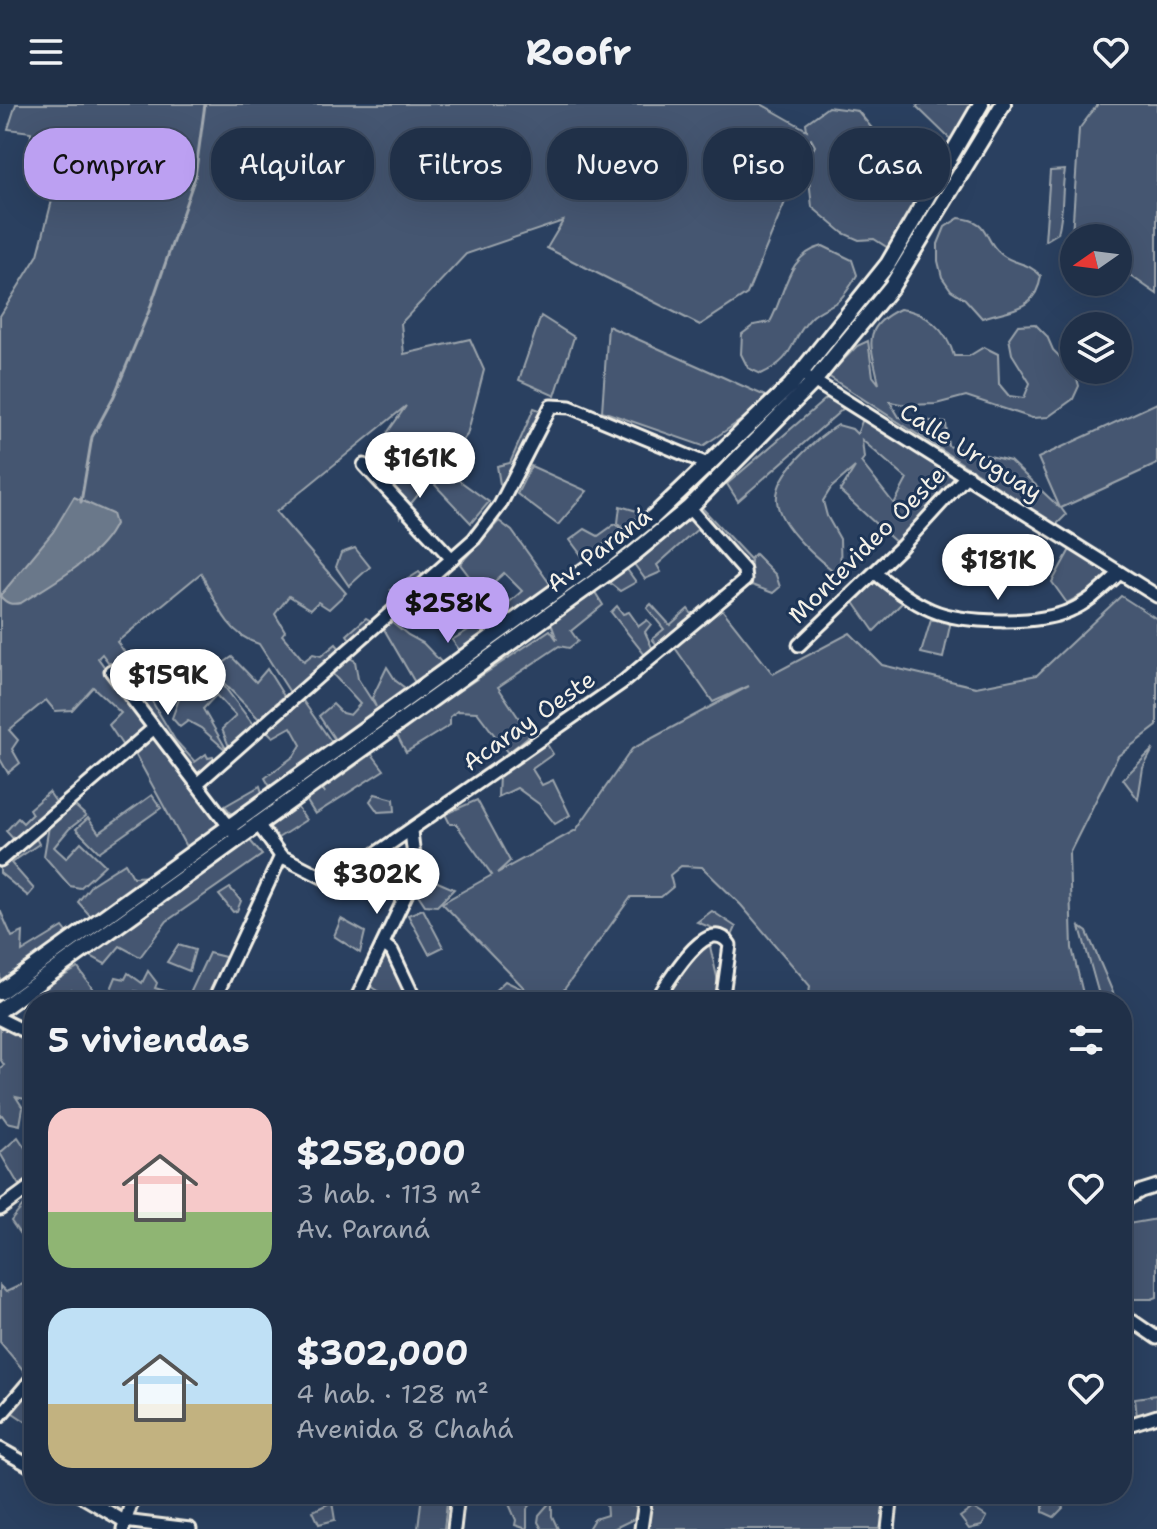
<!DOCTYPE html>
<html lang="es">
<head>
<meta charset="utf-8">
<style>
	:root { --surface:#203048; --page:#28384f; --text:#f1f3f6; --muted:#a2a9b4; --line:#3d4b60; --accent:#bca0f2 }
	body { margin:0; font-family:"Shantell Sans",sans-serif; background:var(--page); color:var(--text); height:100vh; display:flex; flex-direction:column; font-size:30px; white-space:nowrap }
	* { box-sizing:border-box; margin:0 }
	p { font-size:26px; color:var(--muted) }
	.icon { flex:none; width:44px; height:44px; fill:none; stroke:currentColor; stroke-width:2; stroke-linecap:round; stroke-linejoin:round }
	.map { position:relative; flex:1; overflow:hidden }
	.drawer { position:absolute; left:24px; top:888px; width:1108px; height:512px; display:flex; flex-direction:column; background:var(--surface); border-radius:32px; box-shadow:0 8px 32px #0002,0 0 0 2px var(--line) }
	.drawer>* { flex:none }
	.hud { position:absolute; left:24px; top:24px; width:1110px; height:72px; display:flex; gap:16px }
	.needle { width:52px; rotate:256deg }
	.buttons { position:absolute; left:1060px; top:120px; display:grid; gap:16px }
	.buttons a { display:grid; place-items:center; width:72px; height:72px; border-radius:50%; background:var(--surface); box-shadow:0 8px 32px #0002,0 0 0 2px var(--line); font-size:40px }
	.price { position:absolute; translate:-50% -68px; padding:0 18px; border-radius:28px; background:#fff; color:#222; font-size:26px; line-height:52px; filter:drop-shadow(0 2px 4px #0008) }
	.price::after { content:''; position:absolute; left:50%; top:48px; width:24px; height:18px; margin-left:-12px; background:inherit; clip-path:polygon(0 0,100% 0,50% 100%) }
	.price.active { background:var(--accent); color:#111 }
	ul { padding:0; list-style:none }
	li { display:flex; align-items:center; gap:24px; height:200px; padding:0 24px }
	li span { display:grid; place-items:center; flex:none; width:224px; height:160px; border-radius:24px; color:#555 }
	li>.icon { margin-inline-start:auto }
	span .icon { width:96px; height:96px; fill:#fffc; stroke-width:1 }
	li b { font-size:34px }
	h2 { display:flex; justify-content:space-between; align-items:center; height:96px; padding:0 24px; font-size:34px }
	.pill { padding:0 28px; border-radius:32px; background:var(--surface); box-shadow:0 8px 32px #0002,0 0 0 2px var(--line); font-size:28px; line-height:72px }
	.pill.active { background:var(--accent); color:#111 }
	header { display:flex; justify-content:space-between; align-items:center; height:104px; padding:0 24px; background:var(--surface); font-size:36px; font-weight:700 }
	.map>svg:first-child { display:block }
	.green { fill:#445771; stroke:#9ca4ac; stroke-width:2; fill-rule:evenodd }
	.water { fill:#6a788a; stroke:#a1a8b0; stroke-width:2 }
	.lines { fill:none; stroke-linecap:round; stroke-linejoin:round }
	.stream { stroke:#a1a8b0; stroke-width:3 }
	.minor-casing { stroke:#f4f1e8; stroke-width:17 }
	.tertiary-casing { stroke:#f4f1e8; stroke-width:20 }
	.minor { stroke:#1d3557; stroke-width:11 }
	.tertiary { stroke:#1d3557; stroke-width:14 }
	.labels { text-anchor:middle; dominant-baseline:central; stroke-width:6; stroke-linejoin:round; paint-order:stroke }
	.street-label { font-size:24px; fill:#f4f1e8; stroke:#1d3557 }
</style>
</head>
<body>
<header><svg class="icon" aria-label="menu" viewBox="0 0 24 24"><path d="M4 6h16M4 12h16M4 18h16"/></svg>Roofr<svg class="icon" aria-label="heart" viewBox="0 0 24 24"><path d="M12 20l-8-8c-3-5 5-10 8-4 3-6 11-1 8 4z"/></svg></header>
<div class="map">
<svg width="1157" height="1425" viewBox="0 0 1157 1425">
	<rect width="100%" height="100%" fill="#2a4060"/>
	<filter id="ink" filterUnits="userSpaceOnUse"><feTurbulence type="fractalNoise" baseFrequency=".0125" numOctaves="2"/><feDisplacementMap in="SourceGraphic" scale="16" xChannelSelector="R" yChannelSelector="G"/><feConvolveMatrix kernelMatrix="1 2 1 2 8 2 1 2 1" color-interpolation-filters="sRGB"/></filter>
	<g filter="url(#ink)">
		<g class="green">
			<path d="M16,0H761L807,26L806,19L828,3L858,7L887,43L894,61H910L926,74L913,113L893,147L874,135L859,136L843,129L812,103L807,56L815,42L811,35L747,190L700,221L547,144L563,117L466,150L401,219L404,250L470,235L484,266L467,331L400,413L383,335L406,302L276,408L346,489L329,505L318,498L311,505L289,492L275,510L285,527L282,531L304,557L313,550L321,552L336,540L341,546L352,538L347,531L366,514L376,520L291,590L259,540C226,531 215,495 201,469L117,538L147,578V589L175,636L195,658L206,650L208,654L213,653L216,659L196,674L102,550L98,554L148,623L125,645L109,621L121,609L93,583L72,606L55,607L46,596L9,626L18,636L12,645L20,659L8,669L0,655V212L38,151L60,65L30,59L31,28L8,25Z"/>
			<polygon points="918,0 976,0 953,38 917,3"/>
			<polygon points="1098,0 1157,0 1157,190 1118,163 1118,134 1077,134 1072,131 1079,25"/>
			<path d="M1065,66C1061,87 1064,108 1058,129L1045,137L1050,67Z"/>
			<path d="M959,114C992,117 981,134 1001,150C1014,161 1027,157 1041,172C1036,207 1010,205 982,214L965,195L951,186L942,173L938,157V140L945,123Z"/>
			<path d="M823,142L852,156L857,171C852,180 846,190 838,197C830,203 818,206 811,214C788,237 797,254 761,270L748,264L741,250L742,230L754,221L770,218C786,189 786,151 823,142Z"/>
			<path d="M900,205C926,207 947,227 954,252H969L984,243L998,250L999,280L1009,292L1024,294L1030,279L1012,250L1009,234L1018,221L1035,220L1047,232L1053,246L1075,268L1079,282L1073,295L1048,313L1032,314L966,292L936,300L906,301L890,298L899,313L946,319L948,342L1010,357L1060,404L1038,354L1157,299V360L1061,404L1066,411L1056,421L828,272L857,242L868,237L873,272L879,280C872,243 859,224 900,205Z"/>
			<polygon points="541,212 574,233 555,292 519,276"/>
			<polygon points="608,222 772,295 703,342 602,307"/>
			<polygon points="836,286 845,303 738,397 727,380"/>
			<polygon points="534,304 553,311 509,391 500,380 497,362 510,359"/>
			<path d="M866,307L965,371L900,442L840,387L855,363L831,384L823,397L827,412L840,435L841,472C820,458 779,423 777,397C774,370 817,334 838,321L852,325L857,330ZM862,336L907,375L894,400L861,358L864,354Z"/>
			<polygon points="531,362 587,387 558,421 517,390"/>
			<polygon points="446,367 489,398 471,419 435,381"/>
			<polygon points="620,402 647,410 588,460 570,436 585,425 598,432 615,420 624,426 618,419"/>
			<polygon points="703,405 750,455 755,450 776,471 780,483 773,489 749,480 751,457 745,462 697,410"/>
			<polygon points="689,411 700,423 657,461 661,468 645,475 634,460"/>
			<polygon points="499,417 512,427 555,487 464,552 452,536 498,508 522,487 504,469 482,489 460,460"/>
			<polygon points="985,437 1003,454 992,472 973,468"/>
			<polygon points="1073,440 1114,473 1067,499 1052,478"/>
			<polygon points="355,444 370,463 349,482 336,463 341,449"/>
			<polygon points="626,464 636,478 620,487 606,476"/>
			<polygon points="419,468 425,474 402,495 391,486"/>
			<polygon points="875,471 906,495 874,527 851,494"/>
			<polygon points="593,485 603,501 571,527 578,537 569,544 559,542 498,583 530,631 508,649 477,608 457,607 450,613 450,621 406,648 396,629 550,526 557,536 551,519"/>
			<polygon points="1121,492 1157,515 1157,622 1118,652 1069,750 1072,844 1085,898 808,898 810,882 741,801 702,763 681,762 670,771 673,783 661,793 631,793 555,898 491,898 486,895 505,877 528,888 442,799 492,771 456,720 450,720 445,710 477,696 510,757 497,769 576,726 632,645 749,582 713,598 673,541 721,504 773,570 850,529 882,561 976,583 1037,571"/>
			<polygon points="651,500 670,521 688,505 695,514 658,542 652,535 664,525 647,504"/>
			<polygon points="617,502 623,510 629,508 639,522 647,516 651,520 645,528 654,548 645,551 611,508"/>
			<polygon points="931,516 951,517 943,554 921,549"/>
			<polygon points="391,517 408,531 423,539 445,562 417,582 384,525"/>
			<polygon points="200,552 212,567 232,553 256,578 267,565 284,592 259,615 214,569 255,623 230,645 222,625 236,612 216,591 203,605 228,648 201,624 188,617 180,623 172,614 182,587 172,572"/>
			<polygon points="346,552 355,557 358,575 376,603 372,594 387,563 396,577 409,587 336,637 319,612 333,600 342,609 350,611 360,600 329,566"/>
			<polygon points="301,594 333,640 273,688 265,674 294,652 301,641 291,623 273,633 265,625"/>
			<polygon points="153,631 233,736 195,759 133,646"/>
			<polygon points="543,634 553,650 532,665 542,681 553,676 570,711 555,720 539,700 517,684 498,693 499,671"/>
			<polygon points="1153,645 1143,664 1138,695 1123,675"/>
			<polygon points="372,650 384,666 315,710 305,694 321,684 325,689 323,685"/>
			<polygon points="260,682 264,695 234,713 225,702"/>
			<polygon points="49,688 60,704 18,740 6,727 18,714 23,719 32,710 29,705"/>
			<polygon points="375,690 394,695 395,707 378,708 370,697"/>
			<polygon points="152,691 161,704 99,748 76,725 88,714 99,729"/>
			<polygon points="293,697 306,716 278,734 267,719"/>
			<polygon points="73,700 86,712 69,725 54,743 66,754 81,738 105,761 80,784 70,782 44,752 50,716"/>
			<polygon points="35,732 39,740 11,759 34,785 28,792 0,769 0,760"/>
			<polygon points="248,734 262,751 167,817 140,853 120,842 105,860 85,849"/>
			<polygon points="125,759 133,773 159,772 93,815 78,798 92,780"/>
			<polygon points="419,770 454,785 437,802 425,801 415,786"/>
			<polygon points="230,784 241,797 237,807 233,808 219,791"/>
			<polygon points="423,805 443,843 429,850 408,811"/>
			<polygon points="0,806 12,833 23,828 22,848 63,823 70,832 0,887"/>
			<polygon points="712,807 736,823 732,832 697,818"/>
			<polygon points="341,815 365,828 360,849 334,832"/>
			<polygon points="1080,823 1087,828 1117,898 1101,898"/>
			<polygon points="709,838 720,886 717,898 656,898"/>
			<polygon points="178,841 195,846 189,867 167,858"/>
			<path d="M388,847L407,888C391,893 382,892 369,881Z"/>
			<polygon points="209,849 229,854 207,898 186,898"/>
			<polygon points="78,864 102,898 75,898 78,893 71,886 48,898 35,898 31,891"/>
			<polygon points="148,867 157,879 155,884 165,887 162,895 135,887 128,898 125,898 111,885 116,873 125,875 128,869 142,879"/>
			<polygon points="0,921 34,939 34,997 16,993 23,1004 20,1021 7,1018 2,1011 0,1012 0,964 4,961 0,955"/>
			<polygon points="18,1033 34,1057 34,1071 20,1083 0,1049"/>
			<polygon points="30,1093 34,1098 34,1151 11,1117"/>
			<polygon points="1157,1115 1157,1193 1152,1195 1131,1195 1126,1203 1122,1201 1122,1121"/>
			<polygon points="25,1179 34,1189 34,1265 28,1272 0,1238 0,1182 6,1188"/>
			<polygon points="34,1277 34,1323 7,1305"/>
			<polygon points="1157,1291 1157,1308 1137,1313 1135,1294"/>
			<polygon points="88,1390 132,1390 125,1410"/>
			<polygon points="422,1390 448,1390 444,1425 418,1425"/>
			<polygon points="646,1390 886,1390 882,1425 643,1425"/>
			<polygon points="504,1391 539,1391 527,1405 527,1425 515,1421 516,1416 509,1400 505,1400"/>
			<polygon points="1061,1394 1063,1404 1054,1413 1043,1408 1043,1399"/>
			<polygon points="552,1396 552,1412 558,1425 542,1425 538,1418 539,1411"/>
			<polygon points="332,1398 335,1416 319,1420 313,1407"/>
			<polygon points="606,1398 642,1403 640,1412 613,1425 588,1425 594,1415 607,1411"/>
			<polygon points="973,1404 987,1413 982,1422 969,1425 960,1413"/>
		</g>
		<path class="water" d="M74,393L112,410L115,420C100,454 52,479 21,499C11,501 7,500 0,492L53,428Z"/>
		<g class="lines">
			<polyline class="stream" points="81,398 92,333 114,292 149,207 195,73 205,0"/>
			<g class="minor-casing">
				<g id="minor">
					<polyline points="801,269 1157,492"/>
					<polyline points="364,361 452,455"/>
					<path d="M875,469C893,483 910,497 931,506C963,520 1039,521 1071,506C1090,498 1105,482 1120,469"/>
					<polyline points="799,541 902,442 967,371"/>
					<polyline points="111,567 234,729"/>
					<polyline points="198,679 474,435 500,401 551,302 570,303 710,361"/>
					<polyline points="257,719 281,752 330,777 338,776 623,578 745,476 744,466 689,404"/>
					<polyline points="0,756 154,624"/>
					<polyline points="383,840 392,847 416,898"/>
					<polyline points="213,898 281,752"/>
					<polyline points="355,898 416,770 411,727"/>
					<path d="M655,898C666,882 708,806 730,841L722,898"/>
					<polyline points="0,915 34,932"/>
					<polyline points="1122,1098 1141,1087 1157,1082"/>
					<polyline points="0,1105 34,1080"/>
					<polyline points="1122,1210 1157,1234"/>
					<polyline points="0,1312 34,1272"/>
					<polyline points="1122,1323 1157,1312"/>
					<polyline points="0,1345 34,1364"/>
					<polyline points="78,1390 124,1417 190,1425"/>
					<polyline points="123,1425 134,1390"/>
					<polyline points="454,1425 458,1390"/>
					<polyline points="641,1425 646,1390"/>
					<polyline points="888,1425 892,1390"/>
				</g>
			</g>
			<g class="tertiary-casing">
				<g id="tertiary">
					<polyline points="0,888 603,453 653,413 791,281 888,160 981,0"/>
					<polyline points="0,906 632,451 689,404 814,277 892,182 1003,0"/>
				</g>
			</g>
			<use href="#minor" class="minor"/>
			<use href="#tertiary" class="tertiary"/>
		</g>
	</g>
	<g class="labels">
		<g class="street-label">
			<text transform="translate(971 348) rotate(32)">Calle Uruguay</text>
			<text transform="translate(867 441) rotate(-45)">Montevideo Oeste</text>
			<text transform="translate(599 446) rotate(-37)">Av. Paraná</text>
			<text transform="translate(529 617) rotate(-35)">Acaray Oeste</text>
		</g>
	</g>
</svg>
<div class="buttons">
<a><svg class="needle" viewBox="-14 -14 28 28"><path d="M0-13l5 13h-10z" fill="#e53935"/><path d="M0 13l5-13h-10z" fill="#a2a9b4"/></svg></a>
<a><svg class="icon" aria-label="layers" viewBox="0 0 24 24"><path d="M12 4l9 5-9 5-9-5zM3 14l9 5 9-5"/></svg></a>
</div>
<b class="price" style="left:420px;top:396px">$161K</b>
<b class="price" style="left:998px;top:498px">$181K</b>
<b class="price active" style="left:448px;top:541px">$258K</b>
<b class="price" style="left:168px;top:613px">$159K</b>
<b class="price" style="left:377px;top:812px">$302K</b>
<div class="hud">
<a class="pill active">Comprar</a>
<a class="pill">Alquilar</a>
<a class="pill">Filtros</a>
<a class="pill">Nuevo</a>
<a class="pill">Piso</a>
<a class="pill">Casa</a>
</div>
<section class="drawer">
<h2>5 viviendas<svg class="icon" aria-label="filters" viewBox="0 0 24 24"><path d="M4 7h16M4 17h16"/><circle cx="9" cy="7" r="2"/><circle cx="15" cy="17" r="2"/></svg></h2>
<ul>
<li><span style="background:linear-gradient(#f6c9c9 65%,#8fb573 0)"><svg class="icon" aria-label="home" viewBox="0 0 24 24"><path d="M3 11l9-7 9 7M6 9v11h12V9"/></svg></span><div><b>$258,000</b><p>3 hab. · 113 m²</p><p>Av. Paraná</p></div><svg class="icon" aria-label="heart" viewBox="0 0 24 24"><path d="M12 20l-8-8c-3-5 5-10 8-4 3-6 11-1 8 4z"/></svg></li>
<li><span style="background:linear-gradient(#bfe0f5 60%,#c2b280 0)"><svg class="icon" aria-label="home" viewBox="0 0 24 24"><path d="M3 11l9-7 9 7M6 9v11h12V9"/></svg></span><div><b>$302,000</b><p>4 hab. · 128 m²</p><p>Avenida 8 Chahá</p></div><svg class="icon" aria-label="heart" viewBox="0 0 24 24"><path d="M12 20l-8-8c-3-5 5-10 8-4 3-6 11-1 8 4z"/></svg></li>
</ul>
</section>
</div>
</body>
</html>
